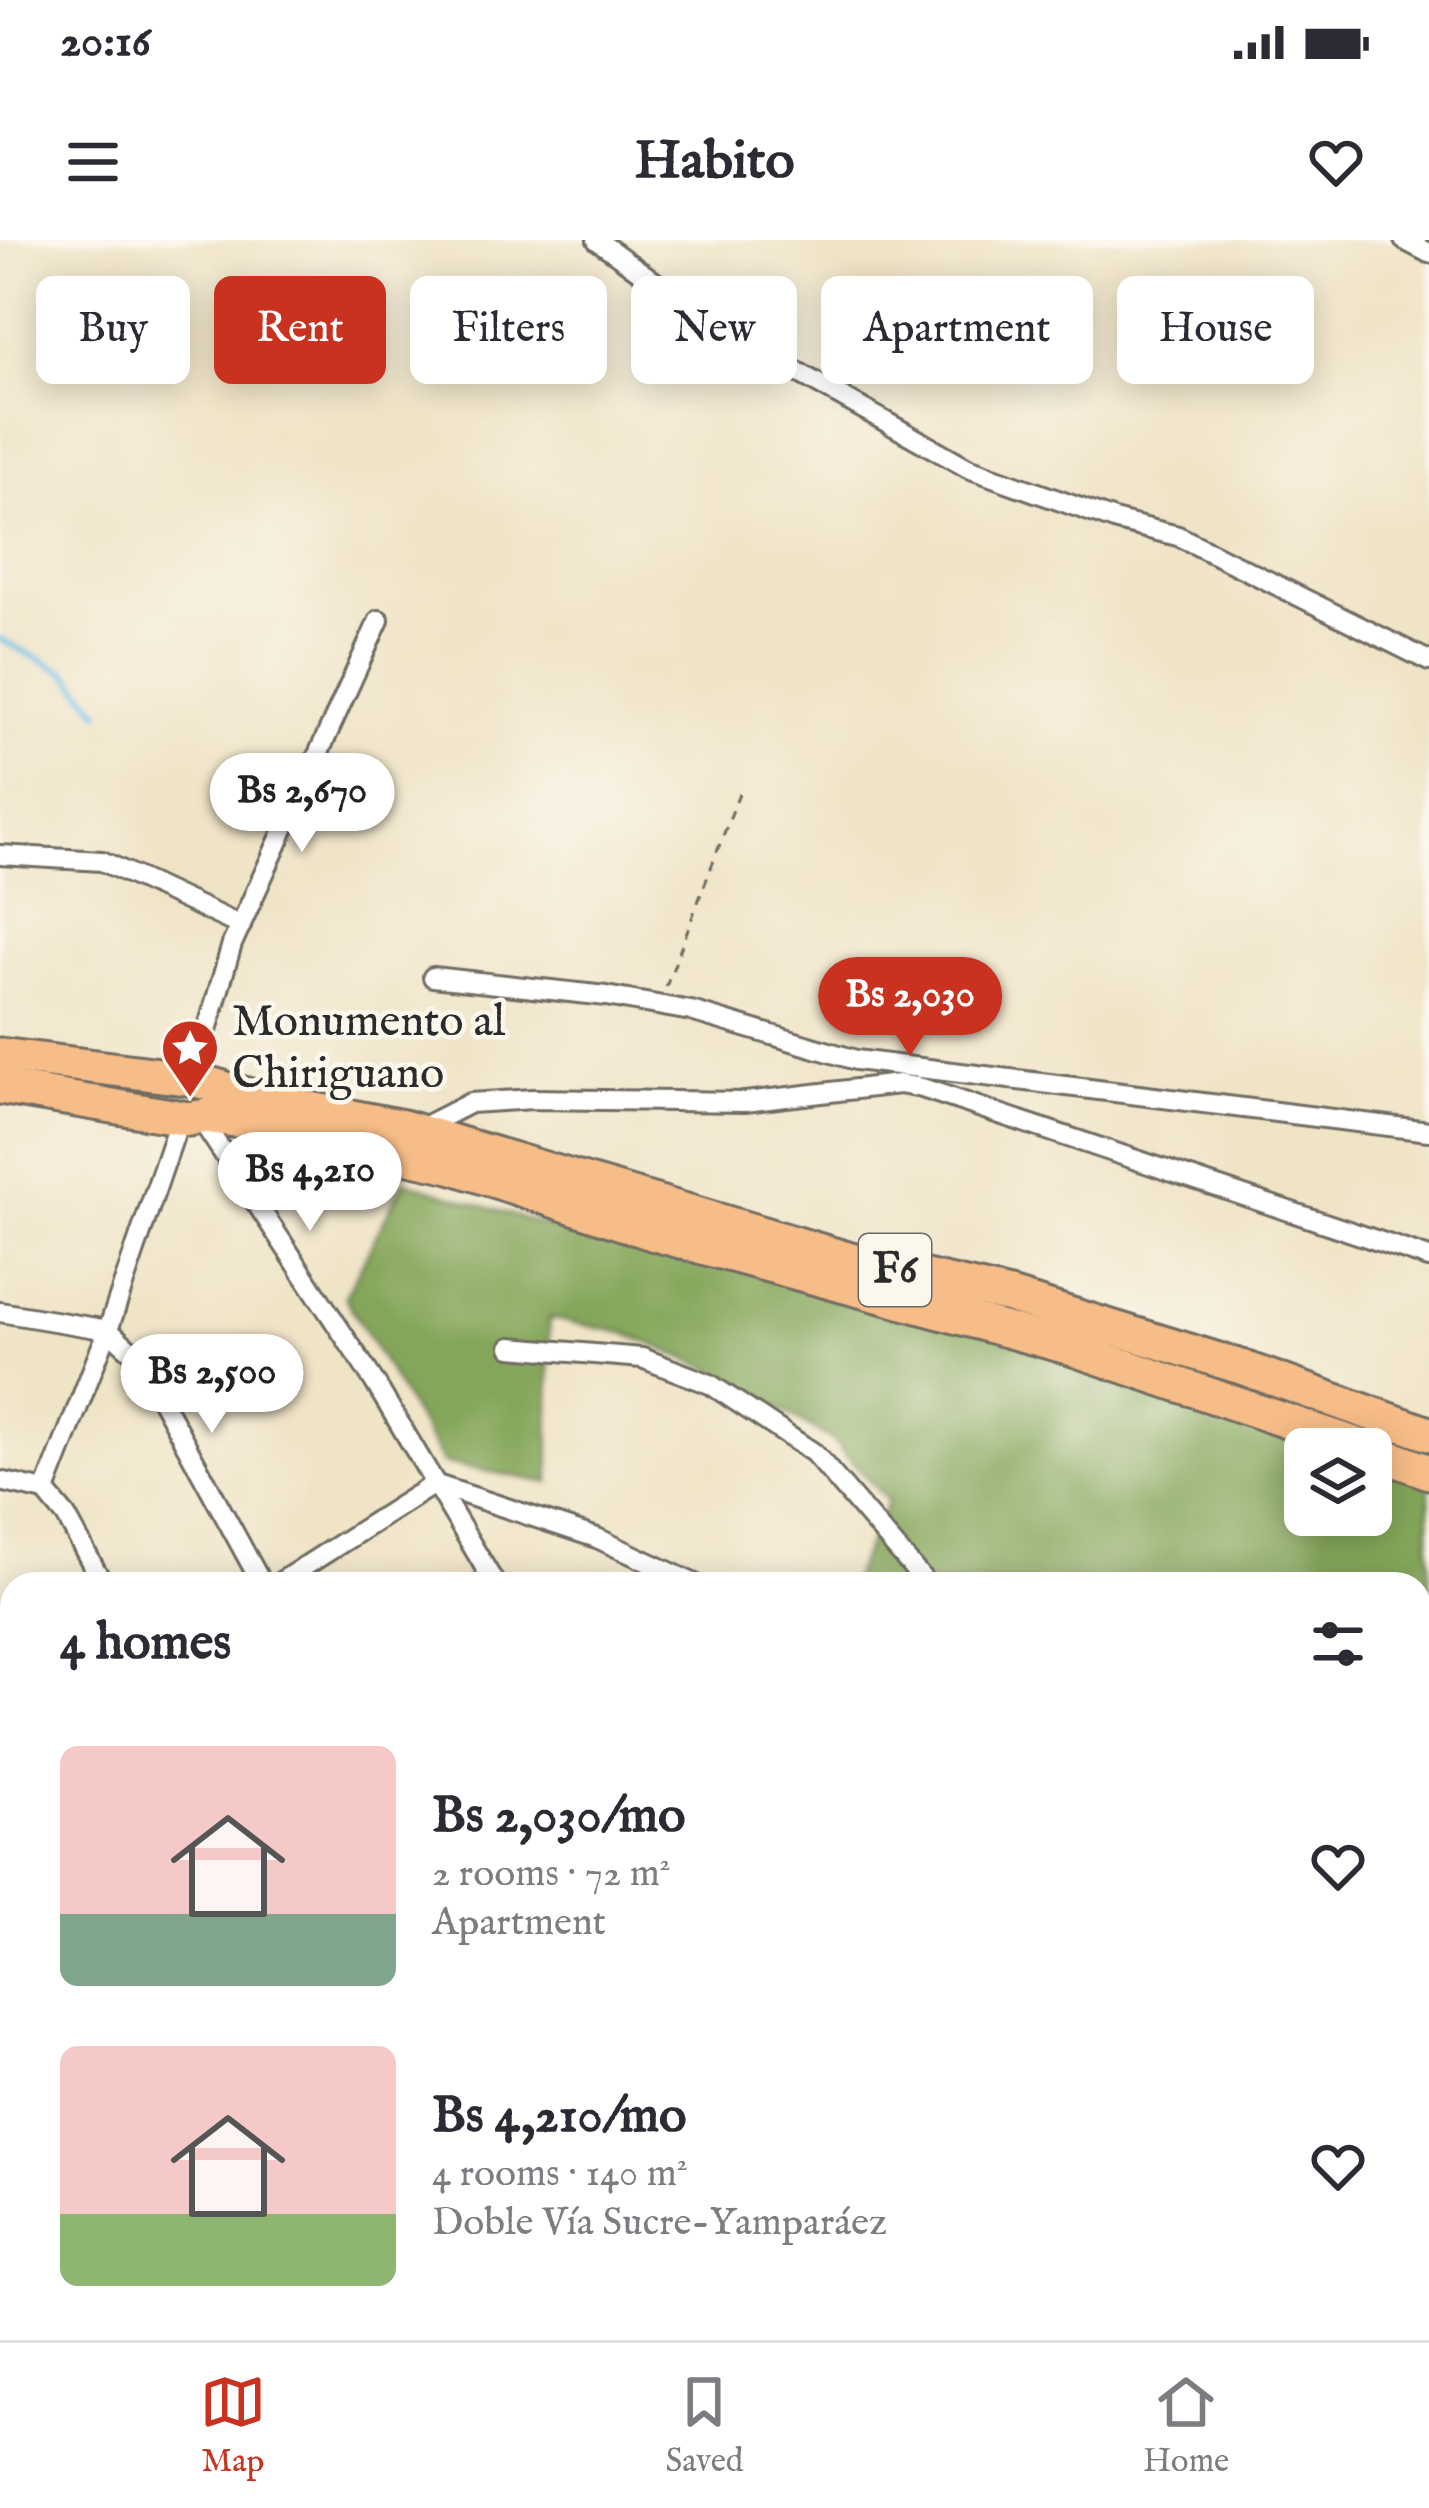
<!DOCTYPE html>
<html lang="en">
<head>
<meta charset="utf-8">
<style>
	:root { --surface:#fff; --page:#f2f2f3; --text:#2b2b33; --muted:#7c7c81; --line:#e1e1e2; --accent:#c8321e }
	body { margin:0; font-family:"IM FELL English",serif; background:var(--page); color:var(--text); height:100vh; display:flex; flex-direction:column; font-size:45px; white-space:nowrap }
	* { box-sizing:border-box; margin:0 }
	p { font-size:39px; color:var(--muted) }
	.icon { flex:none; width:66px; height:66px; fill:none; stroke:currentColor; stroke-width:2; stroke-linecap:round; stroke-linejoin:round }
	.map { position:relative; flex:1; overflow:hidden }
	.side { position:absolute; left:0px; top:1332px; width:1431px; height:768px; display:flex; flex-direction:column; background:var(--surface); border-radius:36px 36px 0 0; box-shadow:0 6px 30px #0003 }
	.side>* { flex:none }
	.guide { position:absolute; left:36px; top:36px; width:1359px; height:108px; display:flex; gap:24px }
	.tools { position:absolute; left:1284px; top:1188px; display:grid; gap:24px }
	.tools a { display:grid; place-items:center; width:108px; height:108px; border-radius:18px; background:var(--surface); box-shadow:0 6px 30px #0003; font-size:60px }
	.price { position:absolute; translate:-50% -102px; padding:0 27px; border-radius:42px; background:#fff; color:#222; font-size:39px; line-height:78px; filter:drop-shadow(0 3px 6px #0008) }
	.price::after { content:''; position:absolute; left:50%; top:72px; width:36px; height:27px; margin-left:-18px; background:inherit; clip-path:polygon(0 0,100% 0,50% 100%) }
	.price.selected { background:var(--accent); color:#fff }
	ul { padding:0; list-style:none }
	li { display:flex; align-items:center; gap:36px; height:300px; padding:0 60px }
	li span { display:grid; place-items:center; flex:none; width:336px; height:240px; border-radius:18px; color:#555 }
	li>.icon { margin-inline-start:auto }
	span .icon { width:144px; height:144px; fill:#fffc; stroke-width:1 }
	li b { font-size:51px }
	h2 { display:flex; justify-content:space-between; align-items:center; height:144px; padding:0 60px; font-size:51px }
	.tag { padding:0 42px; border-radius:18px; background:var(--surface); box-shadow:0 6px 30px #0003; font-size:42px; line-height:108px }
	.tag.selected { background:var(--accent); color:#fff }
	.status { display:flex; justify-content:space-between; align-items:center; height:84px; padding:0 60px; background:var(--surface); direction:ltr }
	.status svg { height:33px; fill:currentColor }
	header { display:flex; justify-content:space-between; align-items:center; height:156px; padding:0 60px; background:var(--surface); font-size:54px; font-weight:700 }
	.menu { display:flex; justify-content:space-around; align-items:center; height:168px; border-top:3px solid var(--line); background:var(--surface); font-size:33px; color:var(--muted) }
	.menu a { display:grid; justify-items:center; gap:6px }
	.menu .selected { color:var(--accent) }
	.map>svg:first-child { display:block }
	.forest { fill:#84a65a; stroke:#586842; stroke-width:3; fill-rule:evenodd }
	.lines { fill:none; stroke-linecap:round; stroke-linejoin:round }
	.stream { stroke:#6abee7; stroke-width:6 }
	.minor-casing { stroke:#706c62; stroke-width:24 }
	.trunk-casing { stroke:#706c62; stroke-width:39 }
	.path { stroke:#706c62; stroke-width:3; stroke-dasharray:9 9; stroke-linecap:butt }
	.minor { stroke:#fff; stroke-width:18 }
	.trunk { stroke:#f7bd88; stroke-width:33 }
	.labels { text-anchor:middle; dominant-baseline:central; stroke-width:9; stroke-linejoin:round; paint-order:stroke }
	.shield { fill:#fbf7ec; stroke:#696865; stroke-width:3 }
	.shield-label { font-size:42px; font-weight:bold; fill:#2b2b2b }
	.poi-label { font-size:45px; fill:#2b2b2b; stroke:#fbf7ec; text-anchor:start }
</style>
</head>
<body>
<div class="status"><b>20:16</b><svg viewBox="0 0 49 12"><path d="M0 12V9h3v3zM5 12V6h3v6zM10 12V3h3v9zM15 12V0h3v12zM26 1h20v11H26zM47 4h2v5h-2z"/></svg></div>
<header><svg class="icon" aria-label="menu" viewBox="0 0 24 24"><path d="M4 6h16M4 12h16M4 18h16"/></svg>Habito<svg class="icon" aria-label="heart" viewBox="0 0 24 24"><path d="M12 20l-8-8c-3-5 5-10 8-4 3-6 11-1 8 4z"/></svg></header>
<div class="map">
<svg width="1429" height="2100" viewBox="0 0 1429 2100">
	<rect width="100%" height="100%" fill="#fbf7ec"/>
	<filter id="ink" filterUnits="userSpaceOnUse"><feTurbulence type="fractalNoise" baseFrequency=".00833" numOctaves="2"/><feDisplacementMap in="SourceGraphic" scale="24" xChannelSelector="R" yChannelSelector="G"/><feConvolveMatrix kernelMatrix="1 2 1 2 8 2 1 2 1" color-interpolation-filters="sRGB"/></filter>
	<filter id="wash" filterUnits="userSpaceOnUse"><feTurbulence type="fractalNoise" baseFrequency=".004" numOctaves="4" result="noise"/><feDisplacementMap in="SourceGraphic" scale="48" xChannelSelector="R" yChannelSelector="G"/><feGaussianBlur stdDeviation="2.7" result="paint"/><feColorMatrix in="noise" values="0 0 0 0 0 0 0 0 0 0 0 0 0 0 0 0 0 1.4 0 .05"/><feComposite in="paint" operator="in"/></filter>
	<g filter="url(#wash)">
		<rect width="100%" height="100%" fill="#f0e4c7"/>
		<path class="forest" d="M404,941L534,982L679,1018L864,1054L1429,1226V1468L1423,1466L1419,1472V1344H850L888,1261L831,1199L711,1129L625,1093L549,1078L550,1243L443,1223L345,1057ZM1305,1209H1371V1275H1305Z"/>
		<g class="lines">
			<polyline class="stream" points="0,399 68,434 100,472"/>
		</g>
	</g>
	<g filter="url(#ink)">
		<g class="lines">
			<g class="minor-casing">
				<g id="minor">
					<polyline points="597,0 714,85 968,228 1117,281 1178,296 1429,421"/>
					<polyline points="1404,0 1429,13"/>
					<polyline points="0,615 102,621 241,686"/>
					<polyline points="433,737 606,756 691,771 856,820 1429,891"/>
					<polyline points="193,839 232,704 379,380"/>
					<polyline points="200,878 374,1141 495,1344"/>
					<polyline points="419,889 470,863 533,859 745,862 899,844 922,848 1429,1018"/>
					<polyline points="0,1072 108,1090 138,1117 262,1344"/>
					<polyline points="511,1107 642,1118 710,1144 814,1213 927,1344"/>
					<polyline points="0,1241 45,1251 66,1276 103,1344"/>
					<polyline points="45,1251 108,1090 180,878"/>
					<polyline points="277,1344 434,1244 597,1298 695,1344"/>
					<polyline points="1423,1500 1429,1503"/>
					<polyline points="1419,1632 1429,1639"/>
					<polyline points="0,1704 12,1698"/>
					<polyline points="1419,1809 1429,1816"/>
					<polyline points="1419,1892 1429,1882"/>
					<polyline points="0,1893 12,1922"/>
					<polyline points="1419,2009 1429,2012"/>
					<polyline points="1419,2079 1429,2073"/>
					<polyline points="88,2088 94,2100"/>
					<polyline points="243,2088 248,2100"/>
					<polyline points="786,2088 797,2100"/>
					<polyline points="924,2088 942,2100"/>
					<polyline points="1087,2100 1105,2088"/>
					<polyline points="1383,2100 1403,2088"/>
				</g>
			</g>
			<g class="trunk-casing">
				<g id="trunk">
					<polyline points="0,815 193,839 264,860 403,887 851,1020 1010,1056 1241,1127 1429,1194"/>
					<polyline points="0,847 189,879 206,876 247,882 451,926 655,994 1068,1107 1369,1209"/>
					<polyline points="1371,1210 1429,1232"/>
				</g>
			</g>
			<g class="path">
				<polyline points="666,747 740,551"/>
				<polyline points="0,1536 12,1507"/>
				<polyline points="0,1557 1,1593"/>
				<polyline points="1,1592 12,1611"/>
				<polyline points="556,2088 567,2100"/>
			</g>
			<use href="#minor" class="minor"/>
			<use href="#trunk" class="trunk"/>
		</g>
	</g>
	<defs>
		<g id="sight-pin" transform="scale(3)"><path d="M0 17L-7.5 6A9.5 9.5 0 1 1 7.5 6Z" fill="#c8321e" stroke="#fbf7ec"/><path d="M0-6L1.8-2.2L6-1.7L2.9 1.2L3.7 5.4L0 3.3L-3.7 5.4L-2.9 1.2L-6-1.7L-1.8-2.2Z" fill="#fff"/></g>
	</defs>
	<g fill-rule="evenodd">
		<use href="#sight-pin" x="190" y="808"/>
	</g>
	<g class="labels">
		<rect class="shield" x="859" y="994" width="72" height="72" rx="9"/>
		<g class="shield-label">
			<text x="895" y="1030">F6</text>
		</g>
		<g class="poi-label">
			<text x="232" y="782">Monumento al<tspan x="232" dy="52">Chiriguano</tspan></text>
		</g>
	</g>
</svg>
<div class="tools">
<a><svg class="icon" aria-label="layers" viewBox="0 0 24 24"><path d="M12 4l9 5-9 5-9-5zM3 14l9 5 9-5"/></svg></a>
</div>
<b class="price" style="left:302px;top:615px">Bs 2,670</b>
<b class="price selected" style="left:910px;top:819px">Bs 2,030</b>
<b class="price" style="left:310px;top:994px">Bs 4,210</b>
<b class="price" style="left:212px;top:1196px">Bs 2,500</b>
<div class="guide">
<a class="tag">Buy</a>
<a class="tag selected">Rent</a>
<a class="tag">Filters</a>
<a class="tag">New</a>
<a class="tag">Apartment</a>
<a class="tag">House</a>
</div>
<section class="side">
<h2>4 homes<svg class="icon" aria-label="filters" viewBox="0 0 24 24"><path d="M4 7h16M4 17h16"/><circle cx="9" cy="7" r="2"/><circle cx="15" cy="17" r="2"/></svg></h2>
<ul>
<li><span style="background:linear-gradient(#f6c9c9 70%,#7fa58c 0)"><svg class="icon" aria-label="home" viewBox="0 0 24 24"><path d="M3 11l9-7 9 7M6 9v11h12V9"/></svg></span><div><b>Bs 2,030/mo</b><p>2 rooms · 72 m²</p><p>Apartment</p></div><svg class="icon" aria-label="heart" viewBox="0 0 24 24"><path d="M12 20l-8-8c-3-5 5-10 8-4 3-6 11-1 8 4z"/></svg></li>
<li><span style="background:linear-gradient(#f6c9c9 70%,#8fb573 0)"><svg class="icon" aria-label="home" viewBox="0 0 24 24"><path d="M3 11l9-7 9 7M6 9v11h12V9"/></svg></span><div><b>Bs 4,210/mo</b><p>4 rooms · 140 m²</p><p>Doble Vía Sucre-Yamparáez</p></div><svg class="icon" aria-label="heart" viewBox="0 0 24 24"><path d="M12 20l-8-8c-3-5 5-10 8-4 3-6 11-1 8 4z"/></svg></li>
</ul>
</section>
</div>
<nav class="menu">
<a class="selected"><svg class="icon" aria-label="map" viewBox="0 0 24 24"><path d="M3 6l6-2 6 2 6-2v14l-6 2-6-2-6 2zM9 4v14M15 6v14"/></svg>Map</a>
<a><svg class="icon" aria-label="saved" viewBox="0 0 24 24"><path d="M7 4h10v16l-5-4-5 4z"/></svg>Saved</a>
<a><svg class="icon" aria-label="home" viewBox="0 0 24 24"><path d="M3 11l9-7 9 7M6 9v11h12V9"/></svg>Home</a>
</nav>
</body>
</html>
